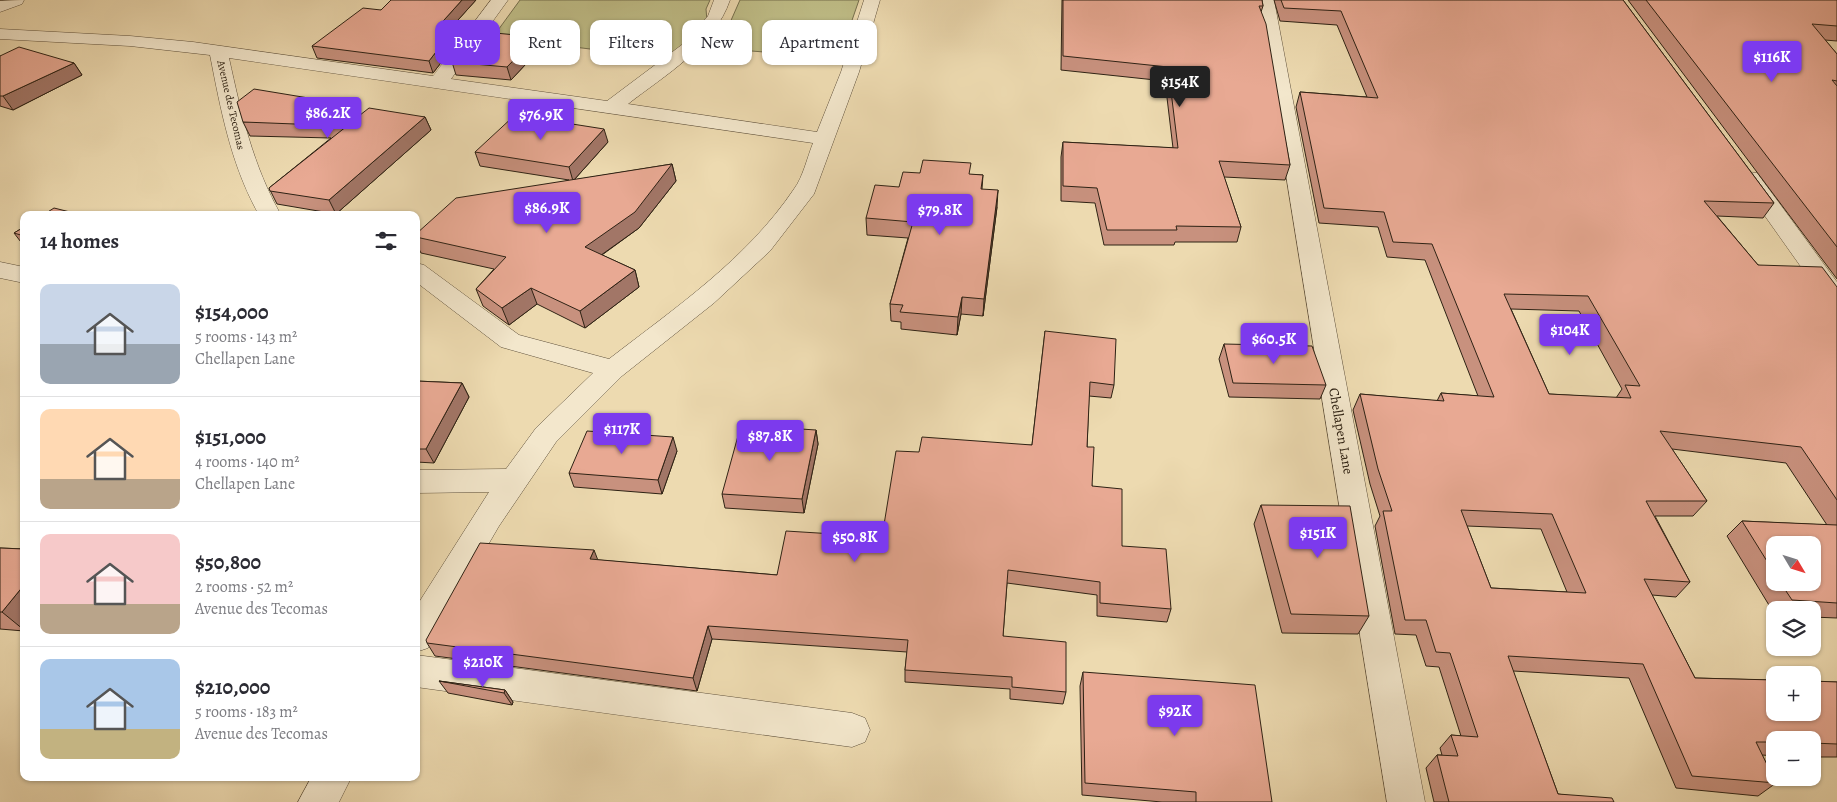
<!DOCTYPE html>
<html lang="en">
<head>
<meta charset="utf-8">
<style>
	:root { --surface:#fff; --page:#f7f7f7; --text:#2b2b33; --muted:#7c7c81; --line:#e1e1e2; --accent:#7c3aed }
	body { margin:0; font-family:Alegreya,serif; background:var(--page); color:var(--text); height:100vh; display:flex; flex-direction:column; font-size:19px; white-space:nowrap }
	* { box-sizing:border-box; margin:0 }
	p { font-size:16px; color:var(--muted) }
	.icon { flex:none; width:28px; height:28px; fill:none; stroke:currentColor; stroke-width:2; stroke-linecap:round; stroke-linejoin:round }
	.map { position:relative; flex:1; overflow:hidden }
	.details { position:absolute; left:20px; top:211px; width:400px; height:570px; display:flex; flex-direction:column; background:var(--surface); border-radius:10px; box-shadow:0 1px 4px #0004 }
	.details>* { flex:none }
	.guide { position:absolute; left:435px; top:20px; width:475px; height:45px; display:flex; gap:10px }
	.needle { width:32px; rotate:128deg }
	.fabs { position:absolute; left:1766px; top:536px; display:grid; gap:10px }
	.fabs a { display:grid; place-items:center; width:55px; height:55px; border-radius:10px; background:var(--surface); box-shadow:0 1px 4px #0004; font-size:25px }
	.price { position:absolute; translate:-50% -42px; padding:0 11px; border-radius:5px; background:var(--accent); color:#fff; font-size:16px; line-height:32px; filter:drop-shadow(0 1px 2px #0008) }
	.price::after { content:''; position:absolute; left:50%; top:30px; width:15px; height:11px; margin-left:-8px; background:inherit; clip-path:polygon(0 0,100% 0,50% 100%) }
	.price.current { background:#222; color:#fff }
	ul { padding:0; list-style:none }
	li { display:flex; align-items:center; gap:15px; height:125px; padding:0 20px }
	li+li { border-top:1px solid var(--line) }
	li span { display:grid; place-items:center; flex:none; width:140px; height:100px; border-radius:10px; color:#555 }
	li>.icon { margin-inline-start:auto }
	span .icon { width:60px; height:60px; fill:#fffc; stroke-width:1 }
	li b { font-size:21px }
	h2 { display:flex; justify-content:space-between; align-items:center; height:60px; padding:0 20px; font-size:21px }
	.tag { padding:0 18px; border-radius:10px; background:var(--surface); box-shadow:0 1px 4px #0004; font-size:18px; line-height:45px }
	.tag.current { background:var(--accent); color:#fff }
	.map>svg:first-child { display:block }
	.green { fill:#bfbd87; stroke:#76704e }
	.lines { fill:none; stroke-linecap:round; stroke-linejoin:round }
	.minor-casing { stroke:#5e503b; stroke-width:1 }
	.minor { fill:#f3e7cc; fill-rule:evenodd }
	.wall { fill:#c8917e; stroke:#2e2214; fill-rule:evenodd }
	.shaded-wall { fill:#a27667; stroke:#2e2214 }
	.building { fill:#e8a993; stroke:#2e2214; fill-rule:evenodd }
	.labels { text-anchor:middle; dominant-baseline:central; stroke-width:4.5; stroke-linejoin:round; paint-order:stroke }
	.far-street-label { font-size:11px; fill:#2e2214; stroke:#f3e7cc }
	.street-label { font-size:14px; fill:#2e2214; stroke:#f3e7cc }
</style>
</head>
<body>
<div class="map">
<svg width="1837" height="802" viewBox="0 0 1837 802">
	<rect width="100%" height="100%" fill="#eddab0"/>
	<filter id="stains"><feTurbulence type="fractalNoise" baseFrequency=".004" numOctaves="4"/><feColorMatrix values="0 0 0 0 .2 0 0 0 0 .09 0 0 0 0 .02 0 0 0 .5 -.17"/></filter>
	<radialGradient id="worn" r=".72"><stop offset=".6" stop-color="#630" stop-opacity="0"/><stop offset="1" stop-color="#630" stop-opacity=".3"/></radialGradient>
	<g class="green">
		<polygon points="520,0 710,0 706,9 707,21 671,59 493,37"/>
		<polygon points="740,0 859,0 839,58 714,48 725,34"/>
	</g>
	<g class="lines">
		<g class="minor-casing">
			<g id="minor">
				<polygon points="24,0 22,4 0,12 0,1"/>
				<path d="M491,0H508L451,79L607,101L683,44L708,16L714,0H730C714,47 665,75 628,104L817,132L841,72L864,0H880L859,72L814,194L770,251L714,303L622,376L556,442L499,526L428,648L416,652V607L489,492L416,493V470L506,469L536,428L593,373L501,347L416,282V263L424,265L519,335L609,359C675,308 747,259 794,189C803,177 807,158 813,143L229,58C241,113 253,166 281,215H259C231,165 221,111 210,55L130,46L0,39V29L130,36L193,42L433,76Z"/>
				<polygon points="1258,0 1274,0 1425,802 1387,802"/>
				<polygon points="1749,172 1757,173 1837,282 1837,307 1828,305 1738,178 1741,173"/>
				<polygon points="0,262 24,267 24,283 0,278"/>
				<polygon points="416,655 852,713 865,718 870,730 865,742 852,747 416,687"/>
				<polygon points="311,778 351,778 339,802 298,802"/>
			</g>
		</g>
		<use href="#minor" class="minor"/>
	</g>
	<g class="wall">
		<polygon points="391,0 476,0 449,30 457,42 433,73 317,58 312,46 381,10"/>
		<polygon points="1062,0 1262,0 1263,6 1261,12 1290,165 1285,180 1224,177 1241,227 1237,242 1175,242 1174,245 1104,245 1095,203 1061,201 1061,157 1063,142 1173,148 1165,81 1061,70"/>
		<path d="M1274,0H1623L1774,203L1763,218L1717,216L1758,265L1837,287V618L1812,617V610H1775V615L1727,536L1742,521L1827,525L1786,463L1672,449L1707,501L1693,516H1655L1690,582L1676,597L1652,595L1695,678L1837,682V757H1812V740H1775V756L1762,755L1776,783L1758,796L1676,788L1629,678L1513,671L1558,794L1614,802H1434L1426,768L1437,755H1442L1440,748L1451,735L1461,736L1439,667L1426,666L1416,635L1395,634L1375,526L1380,516L1370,484L1353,410L1360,394L1437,401L1441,393L1478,396L1425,260L1387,257L1378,227L1319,223L1296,107L1300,92L1367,97L1337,25L1280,21ZM1511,309L1579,311L1622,389L1616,398L1549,394ZM1467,526L1541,529L1567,592L1491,588ZM1775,545L1812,582H1775Z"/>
		<polygon points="1628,0 1837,0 1837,41 1825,40 1837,54 1837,279"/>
		<polygon points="536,37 540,49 511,80 456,75 452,62"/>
		<polygon points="0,56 74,63 82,75 13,110 0,106"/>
		<polygon points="361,115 425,117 431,130 336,214 277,204 269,188 331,138 250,136 243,122"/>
		<polygon points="608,142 574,180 672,164 676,181 639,228 602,255 635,270 639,287 585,328 537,304 509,325 483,306 476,289 494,269 421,253 416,243 416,234 569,180 480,166 475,152"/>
		<polygon points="920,173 983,175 982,189 997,207 983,316 961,314 957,335 901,329 901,322 891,321 890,304 908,238 867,235 866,218 899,187"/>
		<polygon points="24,227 24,246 14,233"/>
		<polygon points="1045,331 1114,385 1111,398 1089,396 1087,447 1092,486 1122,546 1171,609 1167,622 1097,616 1097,595 1007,583 1003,636 1066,692 1063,704 1010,699 1010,689 905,682 905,670 907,652 712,639 697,691 435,656 427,643 598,560 777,575 882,537 919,452 1032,445"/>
		<polygon points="1224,344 1326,385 1320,399 1229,397 1219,359"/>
		<polygon points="416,381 462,383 469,397 434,463 416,462"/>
		<polygon points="816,430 818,444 804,513 725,508 722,494"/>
		<polygon points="677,451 662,494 574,487 569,473"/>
		<polygon points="1261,505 1369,616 1358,634 1282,633 1254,524"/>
		<polygon points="0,548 24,549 24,631 0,629"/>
		<polygon points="1083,672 1272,802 1162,802 1082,795 1080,686"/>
		<polygon points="439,681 505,690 513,702 512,705 448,693"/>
	</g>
	<g class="shaded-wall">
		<polygon points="462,0 476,0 440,40 436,29"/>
		<polygon points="453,30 457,42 433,73 429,61"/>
		<polygon points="536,37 540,49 511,80 507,67"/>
		<polygon points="74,63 82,75 13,110 3,96"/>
		<polygon points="357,106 362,119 355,119"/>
		<polygon points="425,117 431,130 336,214 329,200"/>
		<polygon points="604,129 608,142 573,181 569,167"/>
		<polygon points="672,164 676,181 639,228 590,263 585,247"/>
		<polygon points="998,190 997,207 983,316 984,299"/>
		<polygon points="635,270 639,287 585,328 580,311"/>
		<polygon points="531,288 537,304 509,325 502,308"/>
		<polygon points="962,297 961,314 957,335 958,317"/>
		<polygon points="462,383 469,397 434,463 426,449"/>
		<polygon points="816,430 818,444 804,513 802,499"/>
		<polygon points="673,437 677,451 662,494 658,480"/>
		<polygon points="594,550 599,563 590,559"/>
		<polygon points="24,585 24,630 2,612"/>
		<polygon points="708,626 712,639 697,691 693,678"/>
		<polygon points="505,690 513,702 512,705 504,693"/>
	</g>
	<g class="building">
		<polygon points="391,0 462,0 436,29 453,30 429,61 312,46 363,8 381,10"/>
		<polygon points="1063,0 1262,0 1263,6 1259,6 1266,24 1290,165 1219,161 1241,227 1176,226 1177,230 1107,230 1097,188 1063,186 1063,142 1178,148 1168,67 1063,56"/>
		<path d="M1281,0H1623L1774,203L1704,201L1758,265L1822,267L1837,287V500L1801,447L1660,431L1707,501H1646L1690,582L1644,579L1695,678L1775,680V712H1812V681L1837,682V744L1812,743V740H1775V742H1756L1776,783L1692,776L1643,664L1508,656L1558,794L1612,798L1614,802H1449L1437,755L1458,756L1451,735L1478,737L1450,653L1436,652L1426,620H1405L1383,511H1392L1378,469L1360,394L1444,401L1441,393L1494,397L1432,244L1393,242L1384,212L1324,208L1300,92L1378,98L1341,11L1284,8ZM1504,294L1588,296L1640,386L1625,385L1631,398L1549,394ZM1461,510L1552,514L1586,593L1491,588Z"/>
		<polygon points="1646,0 1837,0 1837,26 1812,24 1837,54 1837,81 1832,80 1837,86 1837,247"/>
		<polygon points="475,31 536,37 507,67 452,62"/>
		<polygon points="19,47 74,63 3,96 0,96 0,56"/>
		<polygon points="254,89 357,106 355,119 369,108 425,117 329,200 270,191 269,188 347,126 243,122 237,102"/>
		<polygon points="515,115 604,129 569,167 475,152"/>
		<polygon points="923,160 971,163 969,174 983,175 981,189 998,190 984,299 962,297 958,317 900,312 903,305 890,304 913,222 866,218 875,185 899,187 903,172 920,173"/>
		<polygon points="672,164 635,212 585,247 635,270 580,311 531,288 502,308 476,289 506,257 416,237 416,234 456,198"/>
		<polygon points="54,208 82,215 43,215"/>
		<polygon points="24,227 24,236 14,233"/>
		<polygon points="1045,331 1116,339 1114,385 1090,382 1087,447 1094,447 1092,486 1122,489 1122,546 1166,549 1171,609 1100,603 1100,582 1008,570 1003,636 1066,642 1066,692 1012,687 1012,677 905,670 908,640 708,626 693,678 427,643 426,640 480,543 594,550 590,559 777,575 786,531 882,537 896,451 919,452 922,437 1032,445"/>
		<polygon points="1224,344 1312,346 1326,385 1233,383"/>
		<polygon points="416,381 462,383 426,449 416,449"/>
		<polygon points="741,425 816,430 802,499 722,494"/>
		<polygon points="587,431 673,437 658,480 569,473"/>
		<polygon points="1261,505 1350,506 1369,616 1291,614"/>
		<polygon points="1742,521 1837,525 1837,603 1792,600 1780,582 1812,582 1812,545 1775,545 1775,574"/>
		<polygon points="0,548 24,549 24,585 2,612 0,612"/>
		<polygon points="1083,672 1255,685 1272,802 1196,802 1196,792 1085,783"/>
		<polygon points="439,681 505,690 504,693"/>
	</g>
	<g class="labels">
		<g class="far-street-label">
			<text transform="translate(231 105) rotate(77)">Avenue des Tecomas</text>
		</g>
		<g class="street-label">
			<text transform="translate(1341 431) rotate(80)">Chellapen Lane</text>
		</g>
	</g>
	<rect width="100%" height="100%" filter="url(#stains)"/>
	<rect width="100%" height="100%" fill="url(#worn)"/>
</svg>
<div class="fabs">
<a><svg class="needle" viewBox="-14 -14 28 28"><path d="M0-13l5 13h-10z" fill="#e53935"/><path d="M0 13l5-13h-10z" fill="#7c7c81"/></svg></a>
<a><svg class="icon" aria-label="layers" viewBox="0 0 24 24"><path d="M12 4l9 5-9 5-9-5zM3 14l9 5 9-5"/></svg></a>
<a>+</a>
<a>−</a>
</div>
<b class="price" style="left:1772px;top:83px">$116K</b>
<b class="price current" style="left:1180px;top:108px">$154K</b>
<b class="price" style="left:328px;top:139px">$86.2K</b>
<b class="price" style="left:541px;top:141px">$76.9K</b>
<b class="price" style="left:547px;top:234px">$86.9K</b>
<b class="price" style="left:940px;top:236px">$79.8K</b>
<b class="price" style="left:1570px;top:356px">$104K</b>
<b class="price" style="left:1274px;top:365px">$60.5K</b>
<b class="price" style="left:622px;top:455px">$117K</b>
<b class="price" style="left:770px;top:462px">$87.8K</b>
<b class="price" style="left:1318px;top:559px">$151K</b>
<b class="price" style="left:855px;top:563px">$50.8K</b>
<b class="price" style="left:483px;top:688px">$210K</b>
<b class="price" style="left:1175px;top:737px">$92K</b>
<div class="guide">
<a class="tag current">Buy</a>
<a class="tag">Rent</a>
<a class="tag">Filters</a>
<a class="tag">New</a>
<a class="tag">Apartment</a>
</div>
<section class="details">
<h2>14 homes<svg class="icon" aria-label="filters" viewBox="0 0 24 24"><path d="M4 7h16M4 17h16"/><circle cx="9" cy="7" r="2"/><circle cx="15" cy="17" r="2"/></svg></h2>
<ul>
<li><span style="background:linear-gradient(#c9d6e8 60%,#9aa5b1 0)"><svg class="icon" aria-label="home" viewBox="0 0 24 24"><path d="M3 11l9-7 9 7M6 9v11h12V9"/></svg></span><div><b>$154,000</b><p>5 rooms · 143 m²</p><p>Chellapen Lane</p></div></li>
<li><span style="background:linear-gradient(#ffd9b3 70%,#b9a48a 0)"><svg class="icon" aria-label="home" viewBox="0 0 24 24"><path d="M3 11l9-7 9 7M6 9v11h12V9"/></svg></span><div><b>$151,000</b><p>4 rooms · 140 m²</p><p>Chellapen Lane</p></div></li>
<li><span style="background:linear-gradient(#f6c9c9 70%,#b9a48a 0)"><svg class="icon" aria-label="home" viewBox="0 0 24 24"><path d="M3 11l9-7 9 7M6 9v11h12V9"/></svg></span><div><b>$50,800</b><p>2 rooms · 52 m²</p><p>Avenue des Tecomas</p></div></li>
<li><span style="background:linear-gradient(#a9c7e8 70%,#c2b280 0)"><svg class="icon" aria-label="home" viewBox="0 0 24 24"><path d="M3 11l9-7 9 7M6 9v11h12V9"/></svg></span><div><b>$210,000</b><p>5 rooms · 183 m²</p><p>Avenue des Tecomas</p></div></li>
</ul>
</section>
</div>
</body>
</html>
